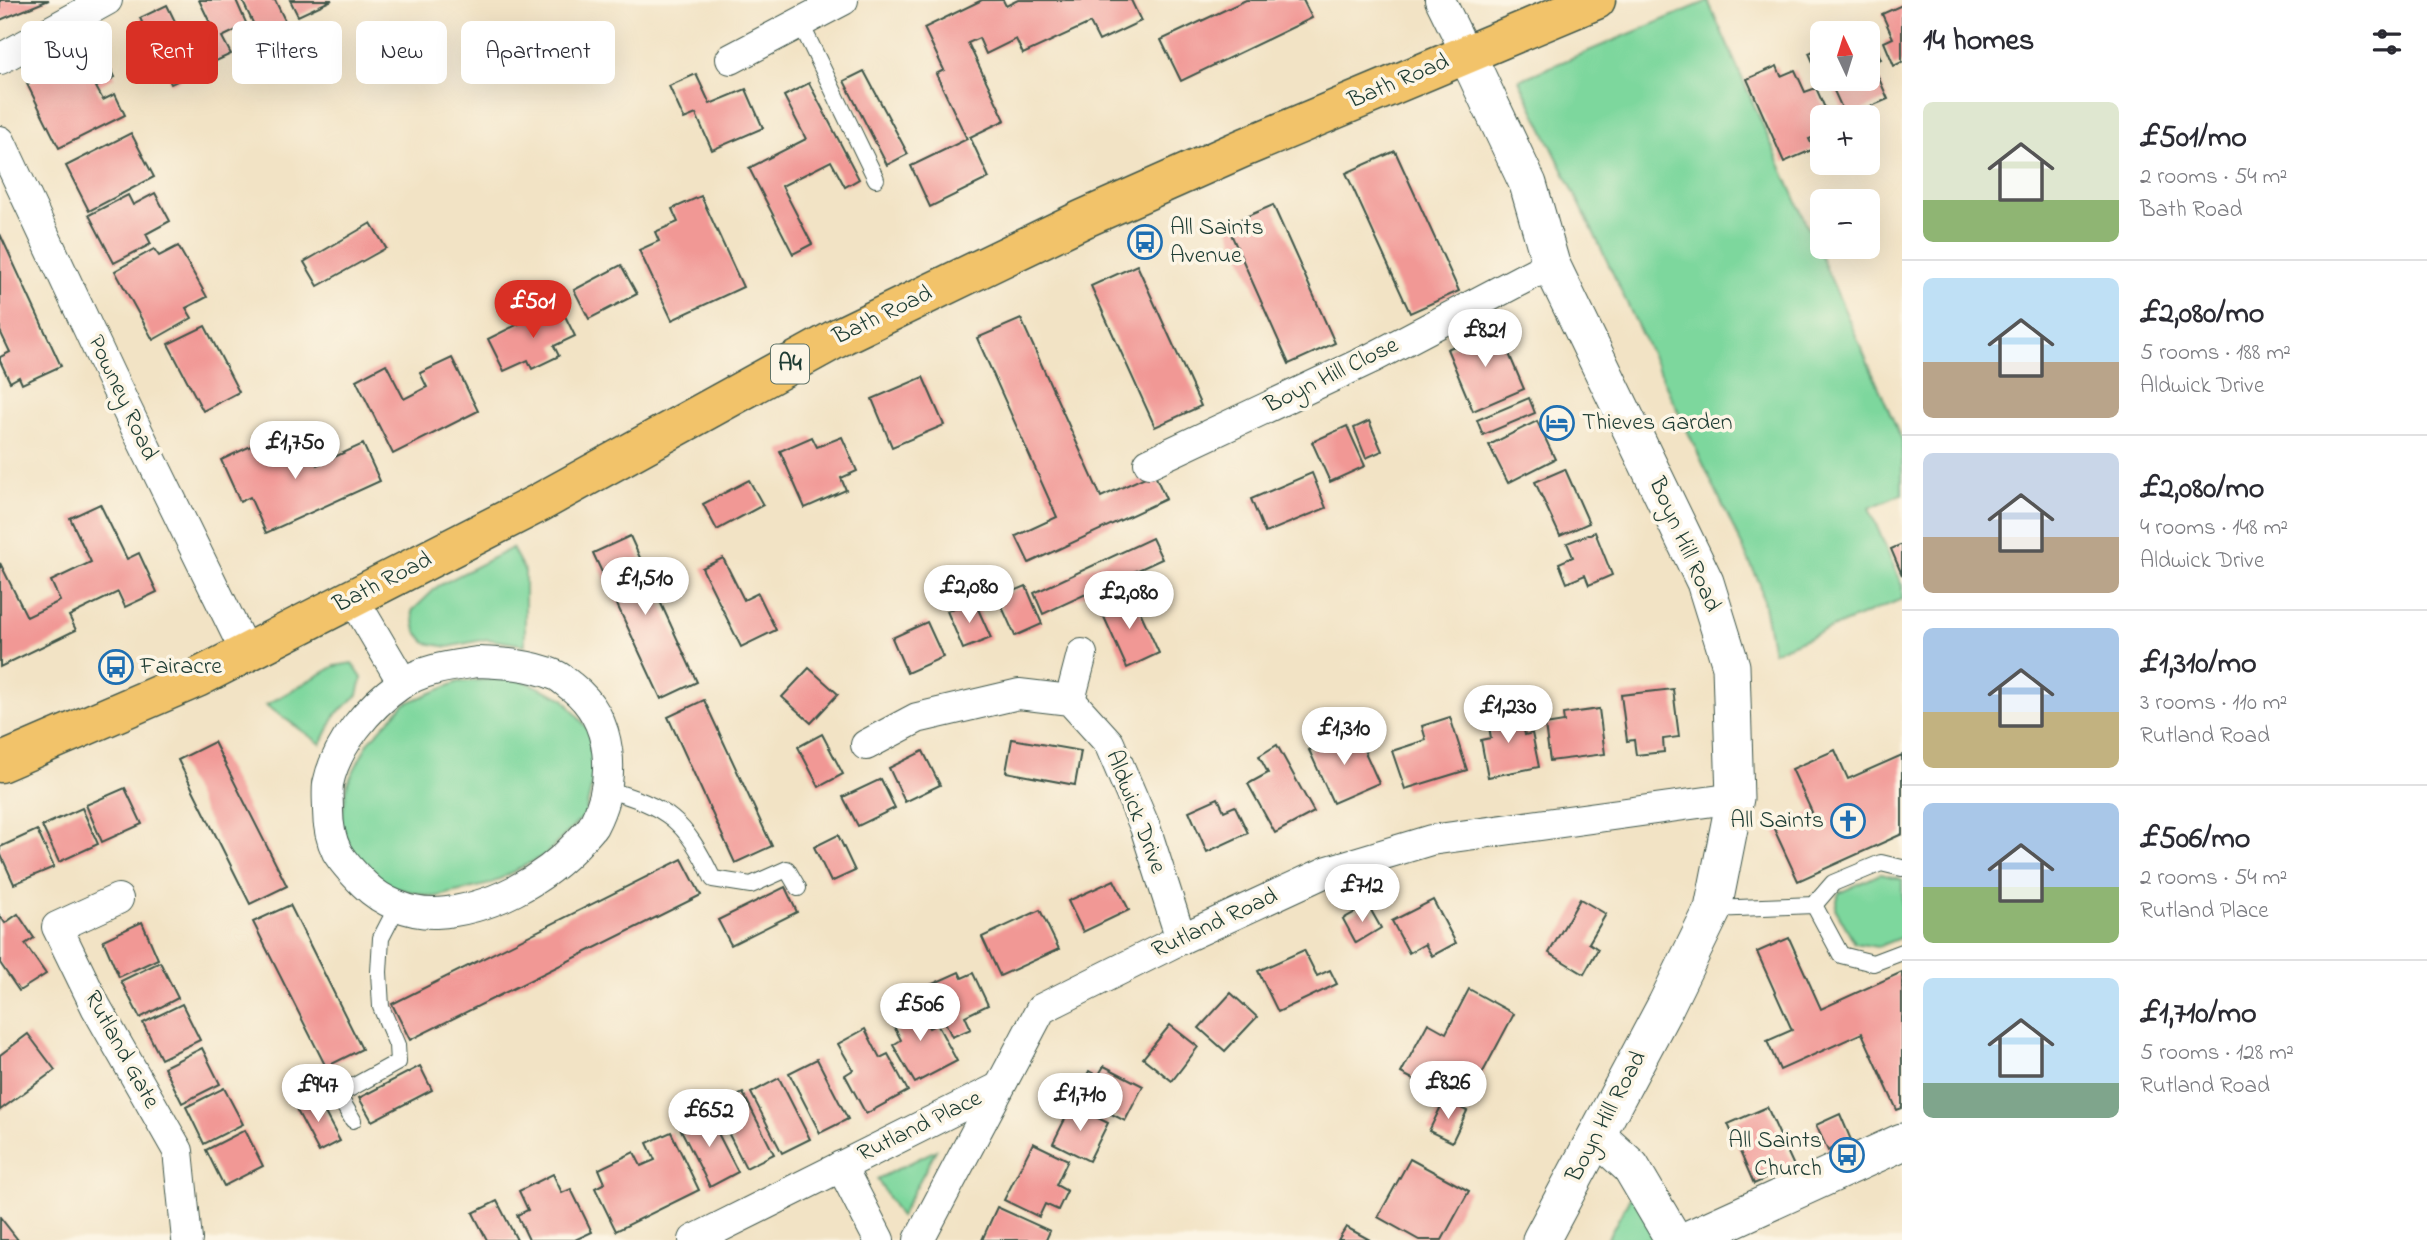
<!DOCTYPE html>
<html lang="en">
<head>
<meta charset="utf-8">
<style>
	:root { --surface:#fff; --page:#f2f2f3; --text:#2b2b33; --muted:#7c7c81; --line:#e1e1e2; --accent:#d93025 }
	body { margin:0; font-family:"Indie Flower",sans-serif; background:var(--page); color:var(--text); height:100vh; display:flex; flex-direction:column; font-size:26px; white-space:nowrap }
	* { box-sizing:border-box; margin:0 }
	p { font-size:23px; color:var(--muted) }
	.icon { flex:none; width:38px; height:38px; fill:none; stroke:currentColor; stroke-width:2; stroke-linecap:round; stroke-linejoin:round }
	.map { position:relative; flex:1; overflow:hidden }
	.details { display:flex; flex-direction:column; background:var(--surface); width:525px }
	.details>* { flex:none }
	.top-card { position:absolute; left:21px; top:21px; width:665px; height:63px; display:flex; gap:14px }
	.needle { width:46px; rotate:356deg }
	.fabs { position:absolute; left:1810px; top:21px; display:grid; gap:14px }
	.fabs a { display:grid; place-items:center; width:70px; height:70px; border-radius:10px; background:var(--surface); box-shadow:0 7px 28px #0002; font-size:35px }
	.price { position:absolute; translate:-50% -60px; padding:0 16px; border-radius:24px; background:#fff; color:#222; font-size:23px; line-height:46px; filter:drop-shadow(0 2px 4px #0008) }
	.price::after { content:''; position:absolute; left:50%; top:42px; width:21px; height:16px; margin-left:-10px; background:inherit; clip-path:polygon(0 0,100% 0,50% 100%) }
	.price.current { background:var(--accent); color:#fff }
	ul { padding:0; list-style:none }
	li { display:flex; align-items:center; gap:21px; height:175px; padding:0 21px }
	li+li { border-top:2px solid var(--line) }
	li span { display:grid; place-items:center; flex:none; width:196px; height:140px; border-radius:10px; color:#555 }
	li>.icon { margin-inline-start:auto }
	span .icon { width:84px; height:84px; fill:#fffc; stroke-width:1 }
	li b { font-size:30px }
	h2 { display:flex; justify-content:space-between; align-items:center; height:84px; padding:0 21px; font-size:30px }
	.pill { padding:0 24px; border-radius:10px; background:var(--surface); box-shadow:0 7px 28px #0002; font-size:24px; line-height:63px }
	.pill.current { background:var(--accent); color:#fff }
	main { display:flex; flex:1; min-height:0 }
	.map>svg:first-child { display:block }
	.green { fill:#7dd79d; stroke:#4e8a68; stroke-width:2 }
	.building { fill:#f19895 }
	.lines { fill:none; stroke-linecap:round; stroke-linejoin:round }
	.service-casing { stroke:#3f564a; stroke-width:18 }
	.minor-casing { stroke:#3f564a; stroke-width:32 }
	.tertiary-casing { stroke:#3f564a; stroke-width:39 }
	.primary-casing { stroke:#3f564a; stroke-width:41 }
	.service { stroke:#fff; stroke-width:16 }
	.minor { stroke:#fff; stroke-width:30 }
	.tertiary { stroke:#fff; stroke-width:37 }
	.primary { stroke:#f2c36a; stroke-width:38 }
	.labels { text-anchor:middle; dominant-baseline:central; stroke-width:7; stroke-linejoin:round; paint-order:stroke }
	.shield { fill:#fcf5e5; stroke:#617469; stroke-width:2 }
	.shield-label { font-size:23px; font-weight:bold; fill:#1f3d34 }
	.street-label { font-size:24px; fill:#1f3d34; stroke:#fcf5e5 }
	.poi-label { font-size:24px; fill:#1f3d34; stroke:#fcf5e5; text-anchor:start }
</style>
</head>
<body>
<main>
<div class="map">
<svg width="1902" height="1240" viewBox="0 0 1902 1240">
	<rect width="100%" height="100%" fill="#fcf5e5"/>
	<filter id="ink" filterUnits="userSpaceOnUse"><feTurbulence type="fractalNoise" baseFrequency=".0143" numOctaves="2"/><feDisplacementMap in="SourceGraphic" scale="14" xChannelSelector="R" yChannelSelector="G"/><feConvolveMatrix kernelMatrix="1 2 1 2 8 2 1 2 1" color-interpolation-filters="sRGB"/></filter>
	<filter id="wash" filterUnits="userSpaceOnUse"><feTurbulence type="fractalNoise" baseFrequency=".00686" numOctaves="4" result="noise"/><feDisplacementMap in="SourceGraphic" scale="28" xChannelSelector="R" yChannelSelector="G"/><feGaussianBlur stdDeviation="1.57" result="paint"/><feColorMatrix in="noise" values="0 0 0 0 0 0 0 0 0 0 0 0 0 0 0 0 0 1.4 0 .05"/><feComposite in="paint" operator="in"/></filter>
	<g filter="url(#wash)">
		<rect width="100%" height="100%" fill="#f2e3c5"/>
		<g class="green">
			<polygon points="1708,1 1902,440 1902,494 1869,508 1902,586 1902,599 1773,652 1760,584 1589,223 1519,80"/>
			<polygon points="512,548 525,572 525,645 487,639 448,647 426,643 416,631 412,611 438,586"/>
			<polygon points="352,663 362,678 358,695 336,714 321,744 266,705 335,666"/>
			<polygon points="515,677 563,698 589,731 595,771 585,815 545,855 490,884 434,897 382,885 354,862 341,822 348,782 368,743 404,704 458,682"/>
			<polygon points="1880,874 1902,879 1902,937 1877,947 1855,943 1835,908 1839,893"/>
			<polygon points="936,1150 900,1217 877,1179"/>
			<polygon points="1637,1184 1656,1240 1607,1240"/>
		</g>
		<g id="blocks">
			<g class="building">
				<polygon points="0,0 49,0 0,20"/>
				<polygon points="199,0 236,0 247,25 222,37 231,54 214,62 199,30 210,23"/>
				<polygon points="242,0 275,0 295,41 268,54"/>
				<polygon points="290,0 332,0 298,16"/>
				<polygon points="982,0 1003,0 1006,6 1018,0 1131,0 1141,21 1099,41 1090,23 1023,54 1016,39 986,54 979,38 968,43 1005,120 970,137 989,178 930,207 911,166 967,139 936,74 944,70 924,28"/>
				<polygon points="1246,0 1303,0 1312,18 1181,81 1161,40"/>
				<polygon points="167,5 184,40 197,33 212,65 171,84 140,18"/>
				<polygon points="1902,5 1902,62 1894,66 1884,42 1893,38 1882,14"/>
				<polygon points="1867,27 1881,59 1872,63 1888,99 1846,117 1830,82 1823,85 1809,53 1822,47 1822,79 1867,79 1867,33 1853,33"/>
				<polygon points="100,47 115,77 96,87 103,100 115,94 125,115 59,148 27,84"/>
				<polygon points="1777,66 1781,76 1795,70 1805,92 1816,88 1829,117 1822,117 1822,134 1809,139 1814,149 1784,162 1747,79"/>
				<polygon points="864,71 908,154 887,165 844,81"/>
				<polygon points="696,74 710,104 746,89 763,128 712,150 696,114 684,119 669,86"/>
				<polygon points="809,83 859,179 845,187 831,161 782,186 812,244 793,254 749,168 806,139 784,96"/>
				<polygon points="131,133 154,177 89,211 66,166"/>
				<polygon points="1395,151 1459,291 1410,313 1346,173"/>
				<polygon points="155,193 170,221 146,234 151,244 114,263 89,215 128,195 133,205"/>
				<polygon points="701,196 743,287 672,320 639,250 659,241 655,232 678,222 672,209"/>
				<polygon points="1273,205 1335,343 1289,364 1227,225"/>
				<polygon points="371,223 386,248 318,286 304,262"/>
				<polygon points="0,234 61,366 22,384 19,377 10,382 0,361 0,357 10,352 0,331"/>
				<polygon points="178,246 207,297 186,308 192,318 153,340 115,271 154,249 159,256"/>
				<polygon points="621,265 637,294 589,319 574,290"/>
				<polygon points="1137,265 1201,406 1155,427 1091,286"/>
				<polygon points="559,304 575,336 554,346 559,356 532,369 528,360 504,371 488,339"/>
				<polygon points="1021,319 1101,497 1154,473 1166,499 1029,563 1016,536 1057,517 977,338"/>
				<polygon points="205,326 239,392 203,411 168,344"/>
				<polygon points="1498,328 1524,389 1473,411 1447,349"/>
				<polygon points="452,358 478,411 393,454 356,380 386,364 404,399 427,387 420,373"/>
				<polygon points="923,377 944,425 892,447 872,399"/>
				<polygon points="1529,398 1535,413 1483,435 1477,420"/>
				<polygon points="1369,421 1382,451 1366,458 1354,428"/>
				<polygon points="1537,421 1555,459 1508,483 1489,445"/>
				<polygon points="1347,426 1365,466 1330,482 1312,442"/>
				<polygon points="270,437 282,462 310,449 317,465 363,444 380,481 266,533 250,497 240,502 221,460"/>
				<polygon points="812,437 817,447 842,437 857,471 841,478 846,490 805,508 780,451"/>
				<polygon points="1565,469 1589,523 1560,536 1535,482"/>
				<polygon points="1312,473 1326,508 1265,533 1251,499"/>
				<polygon points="749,480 763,505 717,530 703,504"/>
				<polygon points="100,504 127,559 139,553 157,592 125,607 118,592 69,616 76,630 0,667 0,563 27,617 60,601 51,581 91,562 70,518"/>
				<polygon points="1595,532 1612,575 1589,585 1585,575 1567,583 1559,563 1573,557 1567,543"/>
				<polygon points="630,536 697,682 661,699 593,553"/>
				<polygon points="1152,538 1162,559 1043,614 1034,593"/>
				<polygon points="1902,544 1902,575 1891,549"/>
				<polygon points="723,558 744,600 758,593 776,630 741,647 702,568"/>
				<polygon points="1026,586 1042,624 1015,636 998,598"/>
				<polygon points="1132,594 1159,653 1127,668 1100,608"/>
				<polygon points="974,600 991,638 963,649 947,611"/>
				<polygon points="927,622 943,657 907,673 892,638"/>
				<polygon points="809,668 838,694 811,723 782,697"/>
				<polygon points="1673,689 1679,737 1663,739 1664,752 1636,755 1634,740 1627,741 1621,695"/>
				<polygon points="704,700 772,846 735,863 668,717"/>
				<polygon points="1520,709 1525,735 1532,733 1539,767 1488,777 1481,740 1491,738 1487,715"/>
				<polygon points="1599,709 1605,754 1550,761 1545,725 1564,722 1563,714"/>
				<polygon points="1450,717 1467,770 1405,789 1392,751 1426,740 1422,726"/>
				<polygon points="1355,730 1379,783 1333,803 1309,750"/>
				<polygon points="822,734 843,774 819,787 798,747"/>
				<polygon points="1012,739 1081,751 1075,785 1006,772"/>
				<polygon points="214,742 287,886 250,904 178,760"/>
				<polygon points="1277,745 1314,812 1275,833 1248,784 1268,773 1259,756"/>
				<polygon points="1835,750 1848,779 1902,755 1902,834 1798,881 1774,829 1812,812 1792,769"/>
				<polygon points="923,751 940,785 905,802 889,768"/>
				<polygon points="881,779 895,808 858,826 843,797"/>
				<polygon points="125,788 142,824 102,842 86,805"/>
				<polygon points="1218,798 1224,811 1235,806 1248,833 1207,852 1189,811"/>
				<polygon points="82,808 98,844 59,862 42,826"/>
				<polygon points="37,830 54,867 14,884 0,853 0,847"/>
				<polygon points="838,835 855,871 831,882 814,847"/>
				<polygon points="682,859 701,895 410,1040 392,1004"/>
				<polygon points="1114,880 1129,910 1083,932 1068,901"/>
				<polygon points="785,887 797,912 731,945 718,920"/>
				<polygon points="1580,899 1606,914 1589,943 1598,949 1584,974 1549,953"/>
				<polygon points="1433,900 1456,943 1432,956 1425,944 1409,953 1392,921"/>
				<polygon points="290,905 362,1049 326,1067 253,922"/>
				<polygon points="1368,905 1381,928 1356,943 1343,919"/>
				<polygon points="1040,910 1059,949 1000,976 982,937"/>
				<polygon points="18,914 34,938 25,944 46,974 19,991 0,963 0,916 5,923"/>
				<polygon points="142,922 158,959 119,977 103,940"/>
				<polygon points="1789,938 1821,1009 1902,972 1902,1108 1897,1110 1862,1033 1780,1070 1767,1041 1792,1030 1757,952"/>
				<polygon points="1304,950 1317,976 1330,970 1337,984 1278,1012 1258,971"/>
				<polygon points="160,962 178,998 140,1018 121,981"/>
				<polygon points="959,972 962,978 973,973 988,1005 965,1016 971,1029 952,1037 928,986"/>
				<polygon points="1469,989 1514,1014 1468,1100 1454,1092 1451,1099 1401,1073 1428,1023 1446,1033"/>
				<polygon points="1231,993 1257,1017 1225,1051 1199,1028"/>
				<polygon points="914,999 929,1028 937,1024 957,1061 915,1083 893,1045 901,1040 887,1013"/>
				<polygon points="182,1004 200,1040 161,1059 143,1023"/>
				<polygon points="1170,1025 1198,1047 1172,1081 1143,1058"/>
				<polygon points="865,1029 880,1058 888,1054 908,1091 866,1114 845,1075 853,1070 838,1044"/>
				<polygon points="28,1034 55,1070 0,1110 0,1055"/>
				<polygon points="202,1048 220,1084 182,1103 164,1067"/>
				<polygon points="817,1059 848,1119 820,1133 789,1073"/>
				<polygon points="420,1066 432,1090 372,1121 359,1098"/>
				<polygon points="1104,1066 1143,1086 1125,1121 1076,1096 1089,1071 1098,1076"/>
				<polygon points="779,1078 810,1139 782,1153 751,1093"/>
				<polygon points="224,1088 243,1124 204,1144 186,1107"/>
				<polygon points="743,1093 774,1154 746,1168 715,1107"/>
				<polygon points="316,1096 340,1141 319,1152 295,1107"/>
				<polygon points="1444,1100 1467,1111 1452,1142 1429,1131"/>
				<polygon points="1072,1105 1108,1123 1089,1161 1053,1143"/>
				<polygon points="1767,1107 1794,1166 1754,1184 1728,1124"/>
				<polygon points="707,1112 738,1172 710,1187 679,1126"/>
				<polygon points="1840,1114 1851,1140 1828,1151 1816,1125"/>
				<polygon points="245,1130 263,1166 224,1186 206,1150"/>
				<polygon points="671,1132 699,1190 616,1231 595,1188 605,1183 599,1169 634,1152 641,1166 655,1160 647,1143"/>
				<polygon points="1033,1143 1068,1160 1056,1185 1067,1191 1058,1210 1045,1204 1039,1217 1004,1200"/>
				<polygon points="1410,1159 1469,1191 1442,1240 1419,1240 1378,1217"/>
				<polygon points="553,1174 562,1193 571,1189 592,1232 575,1240 529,1240 517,1215 528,1210 519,1191"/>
				<polygon points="497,1201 517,1240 487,1240 473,1213"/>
				<polygon points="997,1207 1050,1231 1046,1240 982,1240"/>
				<polygon points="0,1217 18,1240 0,1240"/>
				<polygon points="1346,1227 1370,1240 1338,1240"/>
			</g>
		</g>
	</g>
	<g filter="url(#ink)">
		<use href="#blocks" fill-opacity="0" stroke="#3f564a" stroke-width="2"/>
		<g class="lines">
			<g class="service-casing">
				<g id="service">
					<polyline points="800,22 876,179"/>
					<path d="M605,789C668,807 685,820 713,879L751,885L787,869L798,888"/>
					<polyline points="1814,905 1841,955 1873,963 1902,952"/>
					<polyline points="1713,909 1814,905 1833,883 1881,863 1902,868"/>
					<polyline points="353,1120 338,1095 398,1062 397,1045 381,1007 379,972 381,938 397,907"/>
				</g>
			</g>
			<g class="minor-casing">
				<g id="minor">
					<polyline points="1440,0 1466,53"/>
					<polyline points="0,59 107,0"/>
					<polyline points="731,59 843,0"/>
					<polyline points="0,141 110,375 246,653"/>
					<polyline points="1149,463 1372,358 1551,264"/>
					<polyline points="353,598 403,683"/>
					<path d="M477,662C503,663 530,664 555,675C561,677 566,683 572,687C614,720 617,780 593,826C589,832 583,837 579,842C544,881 489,910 436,913C410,914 382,902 364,884C354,874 344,864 337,852C331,840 328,824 328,811C328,802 327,793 328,784C336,745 369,706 401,684C423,669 452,666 477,662Z"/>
					<polyline points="1070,700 1082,654"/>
					<polyline points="866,745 917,718 1019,694 1070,700 1109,743 1145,827 1181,939"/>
					<polyline points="118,899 57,927 96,1007 178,1151 187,1240"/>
					<polyline points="841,1166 879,1240"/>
					<polyline points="694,1240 998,1088"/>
					<polyline points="919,1240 1041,1009 1181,939 1328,871 1431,840 1735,798"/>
				</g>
			</g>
			<g class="tertiary-casing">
				<g id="tertiary">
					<polyline points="1466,53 1528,184 1551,264 1705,582 1731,666 1735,798 1713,909 1666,1005 1541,1240"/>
					<polyline points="1597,1136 1631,1167 1674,1240"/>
					<polyline points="1687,1240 1902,1142"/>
				</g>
			</g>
			<g class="primary-casing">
				<polyline id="primary" points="0,763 197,678 539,503 843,335 1083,219 1243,148 1596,0"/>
			</g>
			<use href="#service" class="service"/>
			<use href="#minor" class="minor"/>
			<use href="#tertiary" class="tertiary"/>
			<use href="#primary" class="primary"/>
		</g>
	</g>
	<defs>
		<g id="bus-ring" transform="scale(1.75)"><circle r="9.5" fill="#fcf5e5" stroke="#1f6fb2" stroke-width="1.5"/><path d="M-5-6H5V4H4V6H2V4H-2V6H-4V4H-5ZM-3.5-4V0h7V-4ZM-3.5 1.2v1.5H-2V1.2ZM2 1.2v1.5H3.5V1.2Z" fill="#1f6fb2"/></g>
		<g id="hotel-ring" transform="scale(1.75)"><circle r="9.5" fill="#fcf5e5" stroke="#1f6fb2" stroke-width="1.5"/><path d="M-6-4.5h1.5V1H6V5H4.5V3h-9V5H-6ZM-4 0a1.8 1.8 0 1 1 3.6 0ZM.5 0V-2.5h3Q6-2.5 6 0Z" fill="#1f6fb2"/></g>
		<g id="church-ring" transform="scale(1.75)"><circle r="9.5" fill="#fcf5e5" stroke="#1f6fb2" stroke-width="1.5"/><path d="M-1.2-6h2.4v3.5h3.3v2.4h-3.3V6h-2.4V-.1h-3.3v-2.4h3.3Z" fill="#1f6fb2"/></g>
	</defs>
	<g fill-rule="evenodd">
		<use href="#bus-ring" x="1145" y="242"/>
		<use href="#hotel-ring" x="1557" y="423"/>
		<use href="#bus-ring" x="116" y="667"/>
		<use href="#church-ring" x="1848" y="821"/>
		<use href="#bus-ring" x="1847" y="1155"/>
	</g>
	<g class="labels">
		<rect class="shield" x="771" y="344.5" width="38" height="39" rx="5"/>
		<g class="shield-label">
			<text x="790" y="364">A4</text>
		</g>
		<g class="street-label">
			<text transform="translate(1399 82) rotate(-23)">Bath Road</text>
			<text transform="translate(883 316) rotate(-26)">Bath Road</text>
			<text transform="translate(1332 376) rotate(-26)">Boyn Hill Close</text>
			<text transform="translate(122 398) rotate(65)">Powney Road</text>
			<text transform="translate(1684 545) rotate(66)">Boyn Hill Road</text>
			<text transform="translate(383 583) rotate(-27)">Bath Road</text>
			<text transform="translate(1135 812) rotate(69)">Aldwick Drive</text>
			<text transform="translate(1215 924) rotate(-25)">Rutland Road</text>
			<text transform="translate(121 1050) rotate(61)">Rutland Gate</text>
			<text transform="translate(1607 1117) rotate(-62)">Boyn Hill Road</text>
			<text transform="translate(920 1127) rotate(-26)">Rutland Place</text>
		</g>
		<g class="poi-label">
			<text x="1170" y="228">All Saints<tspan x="1170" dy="28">Avenue</tspan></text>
			<text x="1582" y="423">Thieves Garden</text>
			<text x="140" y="667">Fairacre</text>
			<text x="1824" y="821" text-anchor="end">All Saints</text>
			<text x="1822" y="1141" text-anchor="end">All Saints<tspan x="1822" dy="28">Church</tspan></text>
		</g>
	</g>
</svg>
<div class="fabs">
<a><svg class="needle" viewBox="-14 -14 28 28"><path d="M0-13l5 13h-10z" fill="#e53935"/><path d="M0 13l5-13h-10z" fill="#7c7c81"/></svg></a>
<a>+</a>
<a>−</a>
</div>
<b class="price current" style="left:533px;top:340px">£501</b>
<b class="price" style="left:1485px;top:369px">£821</b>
<b class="price" style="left:295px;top:481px">£1,750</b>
<b class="price" style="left:645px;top:617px">£1,510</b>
<b class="price" style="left:969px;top:625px">£2,080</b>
<b class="price" style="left:1129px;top:631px">£2,080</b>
<b class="price" style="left:1508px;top:745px">£1,230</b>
<b class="price" style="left:1344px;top:767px">£1,310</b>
<b class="price" style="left:1362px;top:924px">£712</b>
<b class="price" style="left:920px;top:1043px">£506</b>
<b class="price" style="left:1448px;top:1121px">£826</b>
<b class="price" style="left:318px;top:1124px">£947</b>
<b class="price" style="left:1080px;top:1133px">£1,710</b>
<b class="price" style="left:709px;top:1149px">£652</b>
<div class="top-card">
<a class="pill">Buy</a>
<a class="pill current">Rent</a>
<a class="pill">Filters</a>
<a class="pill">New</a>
<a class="pill">Apartment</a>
</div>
</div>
<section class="details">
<h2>14 homes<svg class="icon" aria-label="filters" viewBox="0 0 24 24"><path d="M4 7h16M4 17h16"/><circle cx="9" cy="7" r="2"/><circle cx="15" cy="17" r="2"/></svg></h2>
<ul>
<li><span style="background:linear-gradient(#dfe7d0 70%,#8fb573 0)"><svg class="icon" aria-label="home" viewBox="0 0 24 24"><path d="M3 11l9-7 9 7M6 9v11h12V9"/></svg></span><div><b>£501/mo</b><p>2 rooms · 54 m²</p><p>Bath Road</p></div></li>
<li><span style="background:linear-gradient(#bfe0f5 60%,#b9a48a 0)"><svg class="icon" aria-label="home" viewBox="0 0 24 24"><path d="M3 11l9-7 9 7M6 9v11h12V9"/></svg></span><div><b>£2,080/mo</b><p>5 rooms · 188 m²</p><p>Aldwick Drive</p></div></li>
<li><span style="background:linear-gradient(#c9d6e8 60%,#b9a48a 0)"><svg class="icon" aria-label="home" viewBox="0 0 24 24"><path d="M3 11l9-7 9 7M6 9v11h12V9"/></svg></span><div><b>£2,080/mo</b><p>4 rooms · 148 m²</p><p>Aldwick Drive</p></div></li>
<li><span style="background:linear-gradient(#a9c7e8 60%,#c2b280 0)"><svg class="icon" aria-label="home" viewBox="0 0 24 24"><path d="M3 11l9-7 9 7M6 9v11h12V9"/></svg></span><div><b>£1,310/mo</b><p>3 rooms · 110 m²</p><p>Rutland Road</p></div></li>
<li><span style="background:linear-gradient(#a9c7e8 60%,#8fb573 0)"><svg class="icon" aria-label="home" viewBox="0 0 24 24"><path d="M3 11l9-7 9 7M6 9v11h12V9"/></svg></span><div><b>£506/mo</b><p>2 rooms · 54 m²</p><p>Rutland Place</p></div></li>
<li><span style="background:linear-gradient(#bfe0f5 75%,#7fa58c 0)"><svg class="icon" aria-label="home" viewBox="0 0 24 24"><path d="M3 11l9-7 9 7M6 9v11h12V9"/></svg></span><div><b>£1,710/mo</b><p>5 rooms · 128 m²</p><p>Rutland Road</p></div></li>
</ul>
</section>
</main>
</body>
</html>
